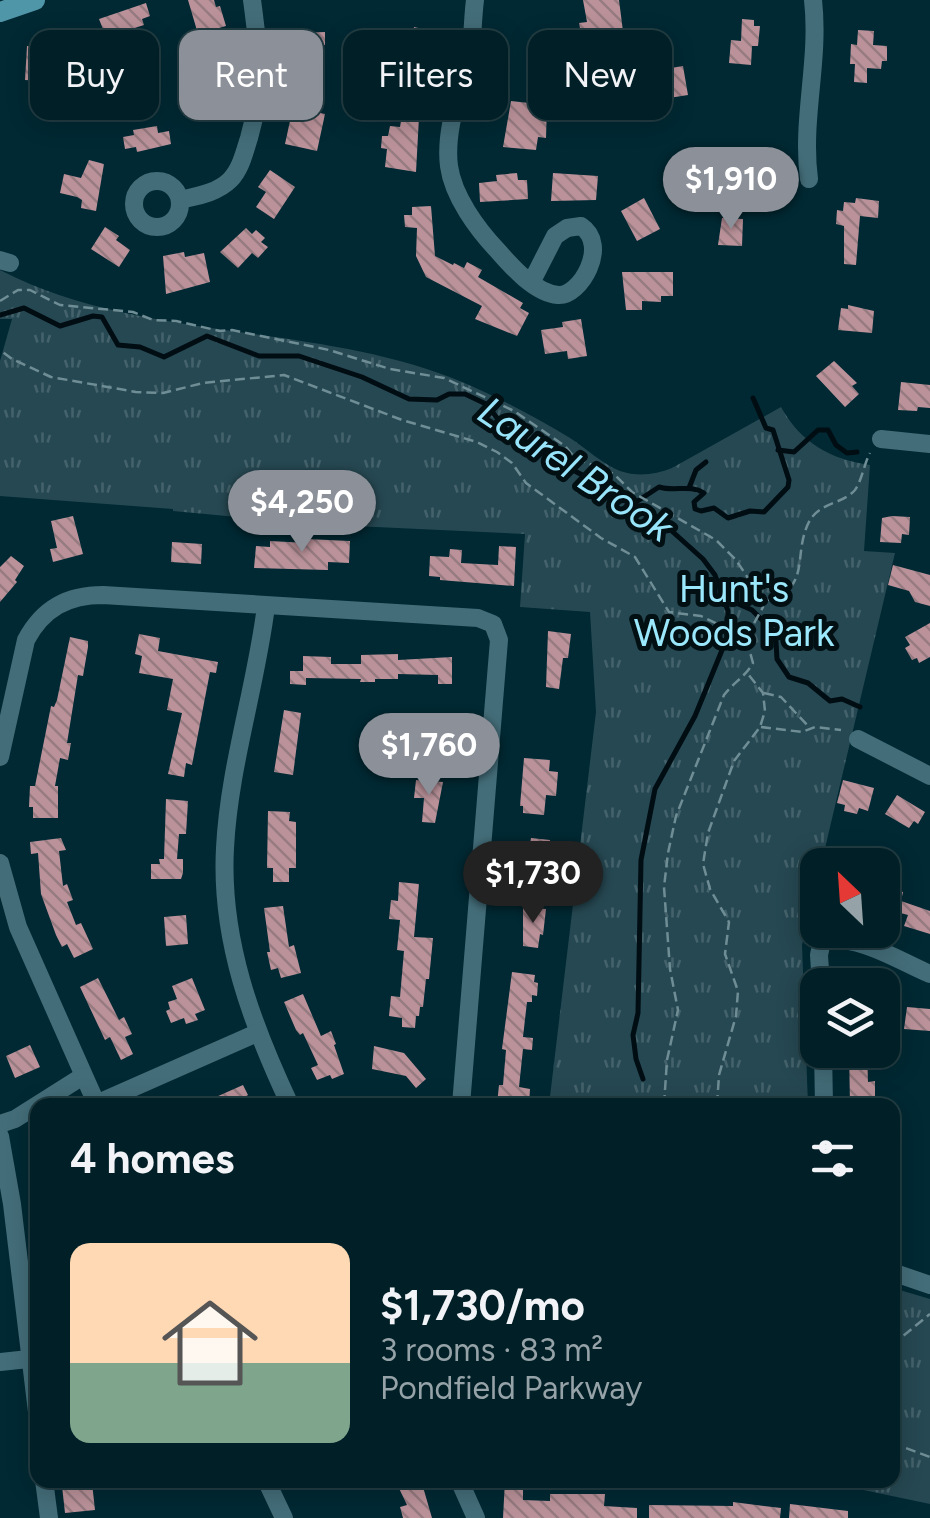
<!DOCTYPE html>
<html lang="en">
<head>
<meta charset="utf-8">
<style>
	:root { --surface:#001f26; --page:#0a272e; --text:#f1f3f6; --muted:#95a2a7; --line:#223d43; --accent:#8c9099 }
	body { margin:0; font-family:Figtree,sans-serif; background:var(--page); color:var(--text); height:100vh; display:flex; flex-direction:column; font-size:38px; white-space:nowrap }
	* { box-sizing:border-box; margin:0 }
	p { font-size:32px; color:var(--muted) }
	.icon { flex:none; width:55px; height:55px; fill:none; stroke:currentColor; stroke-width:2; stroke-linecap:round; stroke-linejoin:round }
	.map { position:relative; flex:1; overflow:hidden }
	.panel { position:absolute; left:30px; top:1098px; width:870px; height:390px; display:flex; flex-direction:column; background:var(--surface); border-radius:20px; box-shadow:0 5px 25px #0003,0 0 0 2px var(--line) }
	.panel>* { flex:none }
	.banner { position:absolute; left:30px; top:30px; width:870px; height:90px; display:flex; gap:20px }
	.needle { width:65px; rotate:335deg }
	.tools { position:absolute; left:800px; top:848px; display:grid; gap:20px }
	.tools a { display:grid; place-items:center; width:100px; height:100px; border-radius:20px; background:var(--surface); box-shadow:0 5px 25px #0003,0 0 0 2px var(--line); font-size:50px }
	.price { position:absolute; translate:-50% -85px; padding:0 22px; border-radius:35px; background:var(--accent); color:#fff; font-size:32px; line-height:65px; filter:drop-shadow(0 2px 5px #0008) }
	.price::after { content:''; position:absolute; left:50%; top:60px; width:30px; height:22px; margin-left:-15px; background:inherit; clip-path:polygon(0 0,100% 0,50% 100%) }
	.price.selected { background:#222; color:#fff }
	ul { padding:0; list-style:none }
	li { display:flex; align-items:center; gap:30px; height:250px; padding:0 40px }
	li+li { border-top:2px solid var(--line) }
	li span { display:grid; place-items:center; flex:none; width:280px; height:200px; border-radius:20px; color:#555 }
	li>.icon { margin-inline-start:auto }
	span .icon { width:120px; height:120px; fill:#fffc; stroke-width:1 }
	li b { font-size:42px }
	h2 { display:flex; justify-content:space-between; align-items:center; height:120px; padding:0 40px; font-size:42px }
	.tag { padding:0 35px; border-radius:20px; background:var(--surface); box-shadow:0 5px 25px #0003,0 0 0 2px var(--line); font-size:35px; line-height:90px }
	.tag.selected { background:var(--accent); color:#fff }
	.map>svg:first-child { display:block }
	.grass { fill:url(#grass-tufts) }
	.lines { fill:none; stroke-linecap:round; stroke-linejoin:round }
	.stream { stroke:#000d13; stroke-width:5 }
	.building { fill:url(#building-back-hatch) }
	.path { stroke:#6f8d95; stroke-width:2.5; stroke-dasharray:10 5; stroke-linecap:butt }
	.street { stroke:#436d79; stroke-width:18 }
	.secondary { stroke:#5096a9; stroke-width:20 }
	.labels { text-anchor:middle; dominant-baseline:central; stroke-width:10; stroke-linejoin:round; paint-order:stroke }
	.park-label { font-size:38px; fill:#9be8fd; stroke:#021014 }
	.water-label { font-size:40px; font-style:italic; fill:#98e5fb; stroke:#021014 }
</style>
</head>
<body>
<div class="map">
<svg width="930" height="1518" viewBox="0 0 930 1518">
	<defs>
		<pattern id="grass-tufts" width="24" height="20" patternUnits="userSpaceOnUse" patternTransform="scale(2.5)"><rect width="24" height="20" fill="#264852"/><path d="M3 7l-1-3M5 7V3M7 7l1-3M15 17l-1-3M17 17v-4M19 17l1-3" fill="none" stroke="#44626b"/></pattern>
		<pattern id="building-back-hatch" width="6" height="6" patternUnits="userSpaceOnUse" patternTransform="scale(2.5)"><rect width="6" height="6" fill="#bb929a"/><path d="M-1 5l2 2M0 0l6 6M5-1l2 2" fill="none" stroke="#967b81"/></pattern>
	</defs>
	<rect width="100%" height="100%" fill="#002933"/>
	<g class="grass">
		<path d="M0,270C141,343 315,321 462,382C499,398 536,417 570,438C586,448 602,464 620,471C638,477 655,475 672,468L781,407C801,443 830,459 870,465L864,551L895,553L821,865H818L817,881L802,945L808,1105H549L596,712L590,612L520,607L525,534L312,524L173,511V509L0,496V361L12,319H0Z"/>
		<polygon points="893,1288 930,1299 930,1504 816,1480 892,1480"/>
	</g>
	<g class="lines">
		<g class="stream">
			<polyline points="0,315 24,308 60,326 93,316 102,317 118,345 140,347 164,357 207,336 259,356 299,356 362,377 409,399 437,400 449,394 465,394 486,404 506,429 567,467 617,493 664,524 703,559 715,575 728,611 727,638 695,716 655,789 641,860 638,1013 633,1035 636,1059 643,1079"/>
			<polyline points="778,450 794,452 818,430 828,430 836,445 847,453 857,452"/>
			<polyline points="689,488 696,470 706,462"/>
			<path d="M633,504L659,487C675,492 690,484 704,493L694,502L695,509L701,511L714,508L728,518L750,511L764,512L788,487L789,480L773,430L766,428L753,398"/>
			<polyline points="725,598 752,610 766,624 776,642 777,659 789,677 808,683 830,701 842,699 860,707"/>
		</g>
	</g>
	<g class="building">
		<polygon points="188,0 214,0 216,7 220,6 226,26 198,34"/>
		<polygon points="583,0 619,0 625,47 602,51 600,35 582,38 579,23 587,22"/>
		<polygon points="146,3 150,16 142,19 144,25 106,37 99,19"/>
		<polygon points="742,19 754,20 754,26 760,26 758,46 752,46 751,65 729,63 731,40 741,41"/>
		<polygon points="414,27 432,31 429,46 433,47 427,71 432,72 426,94 397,88 403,61 398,60 402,36 412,38"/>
		<polygon points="858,30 874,31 873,45 887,46 887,61 882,61 881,69 867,68 867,83 854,82 855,64 850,64 851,44 857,45"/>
		<polygon points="325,32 325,45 317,45 317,74 296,74 296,33"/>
		<polygon points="27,46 43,47 43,58 48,58 47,71 42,71 41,81 25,80"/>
		<polygon points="683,66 688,95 669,98 665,69"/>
		<polygon points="189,67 220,71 216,117 191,113 194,92 186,91"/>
		<polygon points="511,101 547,105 546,138 538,137 536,150 503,147"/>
		<polygon points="293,107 325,114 317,151 285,144"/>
		<polygon points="402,115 419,117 416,172 385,167 387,149 381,148 382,136 388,136 390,126 400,127"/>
		<polygon points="157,126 158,133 169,131 171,144 137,152 136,147 125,149 123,137 134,135 133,130"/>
		<polygon points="735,157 760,159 758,183 739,181 740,171 734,171"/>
		<polygon points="89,160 104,164 96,211 81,208 82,200 77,197 60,193 64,174 81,178"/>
		<polygon points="270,170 295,187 274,219 256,207 266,192 258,187"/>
		<polygon points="517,173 518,180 527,180 528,199 480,202 479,183 497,181 496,175"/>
		<polygon points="553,173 598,176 596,200 551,201"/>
		<polygon points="644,198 660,229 637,241 621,211"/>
		<polygon points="856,198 879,201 878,218 860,216 856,265 844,264 844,226 836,224 837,210 843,211 844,202 855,203"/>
		<polygon points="431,206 435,256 453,265 454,263 464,268 467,262 482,270 478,277 523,303 520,308 529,313 517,336 475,319 482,306 426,277 416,256 417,228 405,227 404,215 412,215 412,207"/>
		<polygon points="722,218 743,219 742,246 718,245"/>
		<polygon points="105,227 119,236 116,240 130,250 119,267 91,249"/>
		<polygon points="246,228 252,234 256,230 265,238 261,242 268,247 258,258 252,253 238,268 220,252"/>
		<polygon points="184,252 185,257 204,253 210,282 166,294 163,256"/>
		<polygon points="622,272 673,272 673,296 661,296 661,302 642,301 642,310 626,310"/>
		<polygon points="848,305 874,311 872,333 838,330 841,308 848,309"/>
		<polygon points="581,319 587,356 568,359 567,351 545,354 541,330 563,327 562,322"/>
		<polygon points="834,361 857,383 852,386 859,394 845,407 816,376"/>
		<polygon points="901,382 930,385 930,408 918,407 917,411 898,410"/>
		<polygon points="73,516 83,554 53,562 50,549 57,548 51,521"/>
		<polygon points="892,516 910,517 909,535 902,534 901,543 880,542 882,518"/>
		<polygon points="307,539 350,541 349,563 328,562 328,570 254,568 256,546 270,547 270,541 307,543"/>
		<polygon points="172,542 202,544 201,564 171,562"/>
		<polygon points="499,546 516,547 514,586 440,580 440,577 429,576 430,556 449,557 450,549 462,550 461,563 498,565"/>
		<polygon points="11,556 24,566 15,580 17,582 0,602 0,567"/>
		<polygon points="893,565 930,575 930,606 915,602 909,591 888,585"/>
		<polygon points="930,623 930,657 919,663 917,658 912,660 905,648 910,645 905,637"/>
		<polygon points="548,631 571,634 568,658 563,658 559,689 546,687"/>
		<polygon points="139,634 160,638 158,651 218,662 216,673 210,672 192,765 186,763 184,777 168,774 182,713 167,710 173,679 139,673 142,656 135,654"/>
		<polygon points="70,637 88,641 88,647 83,676 78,675 67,743 71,743 68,760 60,758 55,786 58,786 58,818 33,818 33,807 29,807 30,786 35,786 51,706 54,707 57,700"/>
		<polygon points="398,654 398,660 452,657 452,684 438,684 438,675 398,674 398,679 375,679 375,682 360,682 361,679 306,678 306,685 290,684 290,671 303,671 303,656 331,657 331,664 361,664 361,655"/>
		<polygon points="284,710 301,713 293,775 274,772"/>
		<polygon points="409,718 449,723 444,758 426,757 427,749 416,748 417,733 408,732"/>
		<polygon points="524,758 550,760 549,771 558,772 556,796 546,795 544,815 523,813 523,806 520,806"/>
		<polygon points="416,780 443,782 435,823 422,822 424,798 414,798"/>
		<polygon points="843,780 874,788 868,811 859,808 857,814 844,811 845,805 837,803"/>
		<polygon points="897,795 925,812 918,824 914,821 909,828 885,814"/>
		<polygon points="166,799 188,801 186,834 179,834 177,859 183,859 183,873 181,879 151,879 151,864 160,864 159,859 164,859"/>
		<polygon points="268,811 290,812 289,821 296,822 296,868 289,868 289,882 273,882 273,868 267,868"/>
		<polygon points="61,838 66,850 59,851 63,886 67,884 73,900 67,902 76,925 81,923 93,949 74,958 67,944 62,947 56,935 41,894 38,853 31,854 30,842"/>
		<polygon points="531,838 550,840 548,864 543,863 541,881 527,879 529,859 524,858 525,843 530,844"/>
		<polygon points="399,882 419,884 414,937 433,938 429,979 426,979 423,1007 420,1007 419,1016 416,1016 415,1028 402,1027 402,1018 389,1016 391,996 400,997 404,951 397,950 400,920 389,919 391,900 398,901"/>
		<polygon points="882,886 903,892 901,901 930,911 930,934 904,926 908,915 882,908"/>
		<polygon points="283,906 289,947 294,945 301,973 281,978 278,968 271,970 267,952 270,952 264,908"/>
		<polygon points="523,907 546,909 543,935 540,934 538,948 523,946"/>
		<polygon points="186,915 188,944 166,946 164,917"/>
		<polygon points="512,972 535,975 534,982 538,983 537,996 532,995 532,1002 527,1002 523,1037 533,1038 532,1050 523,1049 519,1087 530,1089 529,1105 497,1104 499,1085 503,1085 506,1050 502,1049"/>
		<polygon points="98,978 119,1020 124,1017 132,1034 125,1037 133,1054 121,1060 110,1037 105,1040 80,987"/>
		<polygon points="192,978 205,1010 195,1014 198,1020 186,1024 184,1018 171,1023 166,1011 170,1009 168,1002 177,999 172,986"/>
		<polygon points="303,994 321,1036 331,1031 336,1044 334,1045 344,1074 332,1079 330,1075 317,1080 311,1068 318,1065 303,1033 300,1035 296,1030 284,1002"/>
		<polygon points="907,1007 930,1009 930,1031 904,1029"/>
		<polygon points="30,1045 40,1067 15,1078 6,1056"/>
		<polygon points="374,1046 404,1053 426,1079 416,1088 406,1076 372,1069"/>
		<polygon points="849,1050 867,1050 868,1082 875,1081 875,1105 850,1105"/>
		<polygon points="243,1085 248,1095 243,1098 246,1105 198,1105"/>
		<polygon points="395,1480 421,1480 432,1518 403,1518 400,1507 407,1505"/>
		<polygon points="505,1480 523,1480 523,1500 550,1501 550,1494 605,1494 604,1506 637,1508 637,1518 503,1518"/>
		<polygon points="92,1483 95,1510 65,1513 62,1486"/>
		<polygon points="733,1502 781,1508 780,1518 649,1518 649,1505 733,1506"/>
		<polygon points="790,1504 848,1511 848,1518 789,1518"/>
	</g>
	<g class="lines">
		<g class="path">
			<polyline points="0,301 18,290 30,290 60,305 133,312 153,320 176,321 220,331 232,330 329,350 390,369 444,378 514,411 565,446 575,458 614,474 632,492 716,540 736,560 760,596 763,607 746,638 701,616 669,612 635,557 601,538 526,483 512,463 497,452 477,442 402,420 284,375 203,383 163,393 136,392 51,377 12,359 0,350"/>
			<path d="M764,601C814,589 791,554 810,520C821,502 843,504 855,490C862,480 864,464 870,453"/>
			<polyline points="764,693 781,697 808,726"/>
			<polyline points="761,727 802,732 815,727 841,730"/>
			<path d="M664,1105L667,1060L678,1010L670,969L664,887L668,853L676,816L724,695C733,683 746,676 753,663L746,638"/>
			<polyline points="717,1105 719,1075 736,1016 738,991 725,954 729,922 710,889 703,864 708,833 734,761 760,727 765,711 763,693 748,674"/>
			<polyline points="892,1345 930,1314"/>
			<polyline points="892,1443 930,1457"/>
		</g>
		<g class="street">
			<path d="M475,0C473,15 473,31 471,46C463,84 444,127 449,166C453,196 477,229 498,251C512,267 535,293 558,295C580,297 610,245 581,226L567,228L555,236L531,283"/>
			<path d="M809,179C801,119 820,61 813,0"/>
			<circle cx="157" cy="204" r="23"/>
			<path d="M180,200C197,196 217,193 230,180C241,169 244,153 249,138C264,86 259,52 252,0"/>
			<polyline points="0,260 10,263"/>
			<polyline points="881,439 930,444"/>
			<path d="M266,606C256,687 229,767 225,848C220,940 252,1024 290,1105"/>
			<polyline points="858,739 930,776"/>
			<path d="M0,757L26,640C43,608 68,595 103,595L478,618L493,624L499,640L461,1105"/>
			<polyline points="0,863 18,927 97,1105"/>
			<path d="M821,985L819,955L822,941C859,934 897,960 930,974"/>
			<polyline points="823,1050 824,1105"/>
			<polyline points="96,1104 257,1033"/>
			<polyline points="0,1124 15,1119 83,1076"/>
			<polyline points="0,1136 12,1204 38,1420"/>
			<polyline points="892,1272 930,1285"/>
			<polyline points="0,1362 38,1358"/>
			<polyline points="44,1480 49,1518"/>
			<polyline points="266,1480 284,1518"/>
			<polyline points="459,1480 476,1518"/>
		</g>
		<polyline class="secondary" points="0,12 35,0"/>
	</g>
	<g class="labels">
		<g class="park-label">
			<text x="734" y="589">Hunt's<tspan x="734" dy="44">Woods Park</tspan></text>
		</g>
		<g class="water-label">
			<text transform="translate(576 469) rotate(34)">Laurel Brook</text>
		</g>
	</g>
</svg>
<div class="tools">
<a><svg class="needle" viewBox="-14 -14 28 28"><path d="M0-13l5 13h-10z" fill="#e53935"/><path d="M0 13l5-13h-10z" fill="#95a2a7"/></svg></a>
<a><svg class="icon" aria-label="layers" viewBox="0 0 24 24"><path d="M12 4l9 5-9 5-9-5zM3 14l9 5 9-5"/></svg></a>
</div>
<b class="price" style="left:731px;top:232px">$1,910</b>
<b class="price" style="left:302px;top:555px">$4,250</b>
<b class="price" style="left:429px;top:798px">$1,760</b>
<b class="price selected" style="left:533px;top:926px">$1,730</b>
<div class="banner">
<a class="tag">Buy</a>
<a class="tag selected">Rent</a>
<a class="tag">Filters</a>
<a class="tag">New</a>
</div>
<section class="panel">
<h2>4 homes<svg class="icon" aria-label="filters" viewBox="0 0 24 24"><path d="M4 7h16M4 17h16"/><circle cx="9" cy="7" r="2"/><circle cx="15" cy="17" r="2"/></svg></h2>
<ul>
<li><span style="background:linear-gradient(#ffd9b3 60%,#7fa58c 0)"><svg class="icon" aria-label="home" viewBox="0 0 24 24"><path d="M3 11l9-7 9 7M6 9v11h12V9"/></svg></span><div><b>$1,730/mo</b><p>3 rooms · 83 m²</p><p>Pondfield Parkway</p></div></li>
</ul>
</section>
</div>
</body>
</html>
